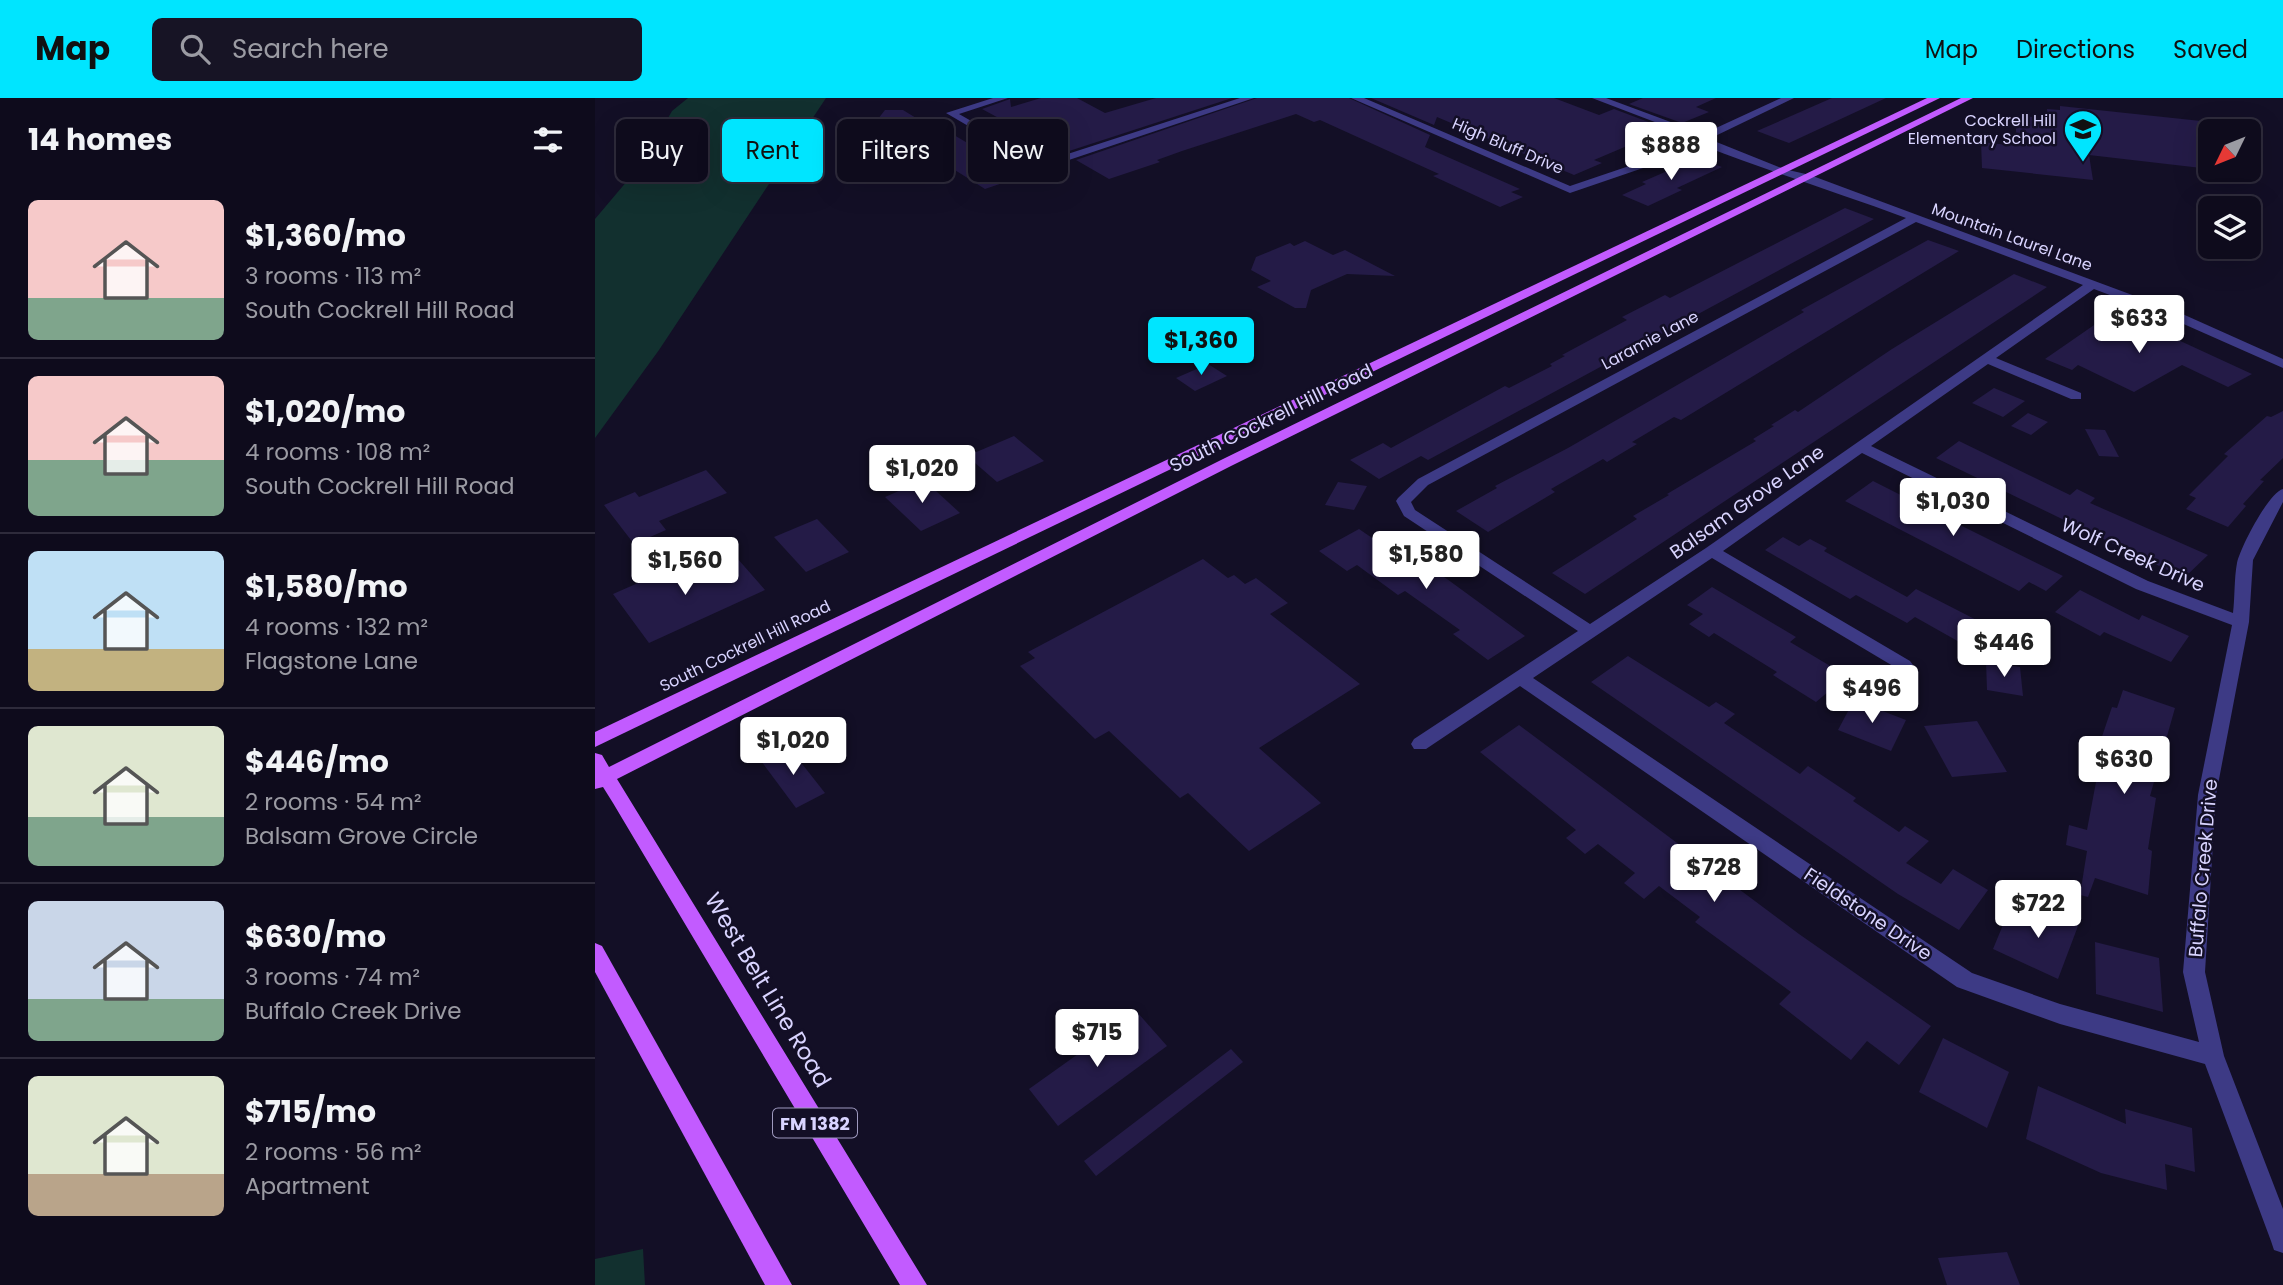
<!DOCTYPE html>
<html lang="en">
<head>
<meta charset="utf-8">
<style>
	:root { --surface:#0e0b1c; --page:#171425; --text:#f1f3f6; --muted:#9b9ba3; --line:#2e2b3b; --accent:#00e5ff }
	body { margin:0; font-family:Poppins,sans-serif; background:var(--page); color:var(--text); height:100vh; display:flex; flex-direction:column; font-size:26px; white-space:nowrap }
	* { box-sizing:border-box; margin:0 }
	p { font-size:23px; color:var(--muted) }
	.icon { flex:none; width:38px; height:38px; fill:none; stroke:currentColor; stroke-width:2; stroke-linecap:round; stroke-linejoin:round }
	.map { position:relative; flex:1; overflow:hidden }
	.side { display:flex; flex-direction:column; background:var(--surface); width:595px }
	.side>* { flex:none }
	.hud { position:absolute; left:21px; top:21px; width:665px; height:63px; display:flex; gap:14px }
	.needle { width:46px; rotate:227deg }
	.tools { position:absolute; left:1603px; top:21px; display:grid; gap:14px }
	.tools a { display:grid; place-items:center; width:63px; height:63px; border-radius:10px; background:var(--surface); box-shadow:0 7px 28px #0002,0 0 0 2px var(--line); font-size:35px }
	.price { position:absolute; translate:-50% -60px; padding:0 16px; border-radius:7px; background:#fff; color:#222; font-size:23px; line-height:46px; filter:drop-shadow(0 2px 4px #0008) }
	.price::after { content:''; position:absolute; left:50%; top:42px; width:21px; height:16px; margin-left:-10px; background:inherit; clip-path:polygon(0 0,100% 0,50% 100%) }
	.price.selected { background:var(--accent); color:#111 }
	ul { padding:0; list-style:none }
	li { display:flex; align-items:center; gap:21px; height:175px; padding:0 28px }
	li+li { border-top:2px solid var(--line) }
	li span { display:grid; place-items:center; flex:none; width:196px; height:140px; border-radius:10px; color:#555 }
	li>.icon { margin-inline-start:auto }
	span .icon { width:84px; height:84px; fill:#fffc; stroke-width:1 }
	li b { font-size:30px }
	h2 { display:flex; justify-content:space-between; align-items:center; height:84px; padding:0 28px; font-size:30px }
	.chip { padding:0 24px; border-radius:10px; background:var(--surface); box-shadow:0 7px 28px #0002,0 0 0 2px var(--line); font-size:24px; line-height:63px }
	.chip.selected { background:var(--accent); color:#111 }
	header { display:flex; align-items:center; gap:42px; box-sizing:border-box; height:98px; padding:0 35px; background:var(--accent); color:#111 }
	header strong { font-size:33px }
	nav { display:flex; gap:38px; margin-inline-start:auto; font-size:24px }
	.search { width:490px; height:63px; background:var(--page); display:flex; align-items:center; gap:18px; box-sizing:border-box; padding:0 24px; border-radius:10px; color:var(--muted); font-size:26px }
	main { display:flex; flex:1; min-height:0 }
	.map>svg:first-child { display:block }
	.green { fill:#12302f }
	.building { fill:#241b47 }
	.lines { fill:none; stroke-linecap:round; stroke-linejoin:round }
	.minor { fill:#3d3a85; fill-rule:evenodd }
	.major { fill:#c25bff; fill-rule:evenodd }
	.labels { text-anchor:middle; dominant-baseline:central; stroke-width:5; stroke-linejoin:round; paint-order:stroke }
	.far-poi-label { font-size:16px; fill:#d9d4ff; stroke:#130f26; text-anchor:end }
	.far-street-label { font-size:16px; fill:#d9d4ff; stroke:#130f26 }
	.shield { fill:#130f26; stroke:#9e99be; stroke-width:2 }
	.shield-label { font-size:18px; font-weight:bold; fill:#d9d4ff }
	.street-label { font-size:19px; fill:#d9d4ff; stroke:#130f26 }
	.near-street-label { font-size:23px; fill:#d9d4ff; stroke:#130f26 }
</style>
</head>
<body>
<header>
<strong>Map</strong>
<div class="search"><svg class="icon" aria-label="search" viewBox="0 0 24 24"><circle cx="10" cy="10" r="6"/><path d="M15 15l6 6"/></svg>Search here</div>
<nav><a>Map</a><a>Directions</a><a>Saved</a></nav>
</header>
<main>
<section class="side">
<h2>14 homes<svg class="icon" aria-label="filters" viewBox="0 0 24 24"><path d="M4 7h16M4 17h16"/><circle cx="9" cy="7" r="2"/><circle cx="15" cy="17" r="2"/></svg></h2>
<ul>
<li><span style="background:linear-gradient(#f6c9c9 70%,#7fa58c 0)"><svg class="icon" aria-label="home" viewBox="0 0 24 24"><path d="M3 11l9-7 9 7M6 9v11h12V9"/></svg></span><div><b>$1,360/mo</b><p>3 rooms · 113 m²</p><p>South Cockrell Hill Road</p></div></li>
<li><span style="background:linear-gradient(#f6c9c9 60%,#7fa58c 0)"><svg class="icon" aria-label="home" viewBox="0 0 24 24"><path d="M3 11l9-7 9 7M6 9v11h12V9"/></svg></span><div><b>$1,020/mo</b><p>4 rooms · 108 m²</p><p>South Cockrell Hill Road</p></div></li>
<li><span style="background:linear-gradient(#bfe0f5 70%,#c2b280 0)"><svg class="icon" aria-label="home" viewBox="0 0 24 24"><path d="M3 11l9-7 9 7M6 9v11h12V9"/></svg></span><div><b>$1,580/mo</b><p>4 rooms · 132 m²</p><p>Flagstone Lane</p></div></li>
<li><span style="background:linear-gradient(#dfe7d0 65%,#7fa58c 0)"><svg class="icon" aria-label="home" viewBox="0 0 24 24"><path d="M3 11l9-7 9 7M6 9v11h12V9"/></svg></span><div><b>$446/mo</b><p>2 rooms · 54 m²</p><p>Balsam Grove Circle</p></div></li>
<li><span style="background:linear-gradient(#c9d6e8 70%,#7fa58c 0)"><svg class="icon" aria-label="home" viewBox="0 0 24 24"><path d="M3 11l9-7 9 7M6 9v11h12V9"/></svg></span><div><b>$630/mo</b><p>3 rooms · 74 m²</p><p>Buffalo Creek Drive</p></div></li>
<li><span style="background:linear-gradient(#dfe7d0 70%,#b9a48a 0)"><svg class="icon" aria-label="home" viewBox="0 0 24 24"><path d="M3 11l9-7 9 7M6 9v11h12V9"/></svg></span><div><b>$715/mo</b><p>2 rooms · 56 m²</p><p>Apartment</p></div></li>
</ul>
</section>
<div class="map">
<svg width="1688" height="1187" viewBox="0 0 1688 1187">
	<rect width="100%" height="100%" fill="#130f26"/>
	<g class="green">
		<polygon points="93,0 231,0 64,252 0,340 0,121 49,63 77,13"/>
		<polygon points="48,1151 50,1187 0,1187 0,1161"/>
	</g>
	<g class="building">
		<polygon points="446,0 482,0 510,15 561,0 637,0 468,55 387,11 415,1 416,9"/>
		<polygon points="662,0 754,0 835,37 830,49 925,91 916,94 928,99 905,109 838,78 844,76 725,22 719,24 701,16 587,53 562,62 565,64 514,81 481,62"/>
		<polygon points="776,0 959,0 1004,17 1019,11 1072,31 999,62 1007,65 979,77 842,19 839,27"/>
		<polygon points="1048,0 1121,0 1101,9 1114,14 1087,25 1034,6"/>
		<polygon points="1237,0 1291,0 1194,45 1162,33"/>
		<polygon points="1465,8 1606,23 1615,54 1615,71 1494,57 1498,82 1387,70 1386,44 1422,48 1420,17 1453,21 1452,11 1465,12"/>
		<polygon points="290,12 308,12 352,39 359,37 428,78 390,91 309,40 304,42 279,26"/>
		<polygon points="1102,60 1127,69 1082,90 1087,92 1053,108 1027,97 1051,86 1047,84"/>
		<polygon points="1250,110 1279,121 833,362 826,358 784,381 755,362 788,345 796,350 910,288 914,290 957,268 955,266 970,258 967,257 1032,222 1027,219 1070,197 1075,200"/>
		<polygon points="1333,142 1364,153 1086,322 1079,319 1037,344 1042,346 1012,364 1008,361 956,391 960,394 893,434 861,413 902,390 900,388 973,350 1209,214 1206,212"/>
		<polygon points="710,143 738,157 750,152 800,178 752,176 716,192 711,210 700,210 662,189 676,183 656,172 661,159 695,145 699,148"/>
		<polygon points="1419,176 1452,189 990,496 957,475 1042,421 1038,418 1074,397 1072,396 1161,343 1158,341 1179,328 1176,327 1200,312 1203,314 1297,251"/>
		<polygon points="1518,214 1555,229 1657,276 1633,289 1587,267 1539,294 1483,267 1477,272 1450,261"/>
		<polygon points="613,266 632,278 600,293 581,280"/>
		<polygon points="1399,290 1430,303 1408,319 1377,305"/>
		<polygon points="1688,313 1688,360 1665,382 1669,383 1648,406 1651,408 1633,429 1591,411 1601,400 1594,397 1633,358 1629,356 1672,318 1676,319"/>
		<polygon points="1433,315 1453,324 1436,337 1416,328"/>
		<polygon points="1490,331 1510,332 1524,359 1504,358"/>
		<polygon points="419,338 449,363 402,384 372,358"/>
		<polygon points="1364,343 1475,397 1482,391 1500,400 1495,405 1613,457 1589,480 1341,360"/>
		<polygon points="111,372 132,395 64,423 71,432 39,446 9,407 40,394 44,399"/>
		<polygon points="329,382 365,415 326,433 290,399"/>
		<polygon points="1278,383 1375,432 1468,478 1451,493 1434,484 1424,493 1250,403"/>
		<polygon points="743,384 772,388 759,412 730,407"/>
		<polygon points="222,421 254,454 211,474 179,439"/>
		<polygon points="764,431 802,457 808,453 852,481 930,538 893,562 858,536 865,532 810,493 803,497 762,467 752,473 724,453"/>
		<polygon points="1188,439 1204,448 1215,441 1232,450 1229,453 1312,499 1321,491 1405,534 1382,554 1320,519 1312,525 1261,497 1255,501 1170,452"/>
		<polygon points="142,460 170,492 54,545 18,496 84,467 95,481"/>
		<polygon points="608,461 633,480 639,477 650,486 661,480 693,505 675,516 765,586 664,650 726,705 654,753 593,695 585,700 514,633 500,641 425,568 440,560 433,554"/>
		<polygon points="1117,489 1201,539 1195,544 1252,578 1221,604 1178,577 1182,574 1119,535 1114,539 1094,526 1108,516 1092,507"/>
		<polygon points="1485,492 1544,522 1547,517 1594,538 1576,564 1509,534 1505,538 1460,514"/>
		<polygon points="1033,558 1114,609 1121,604 1140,616 1129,625 1205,676 1213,668 1261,700 1258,703 1304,734 1310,728 1334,743 1311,765 1346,786 1358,771 1393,792 1364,832 1303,796 996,584"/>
		<polygon points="1391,563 1425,569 1428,598 1392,592"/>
		<polygon points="1528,592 1580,610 1555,698 1561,700 1553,751 1557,753 1553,797 1500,780 1493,799 1485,797 1492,753 1471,747 1474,727 1492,732 1504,668 1498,665 1517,609 1522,610"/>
		<polygon points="1259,602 1311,622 1296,653 1243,632"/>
		<polygon points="1382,623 1412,674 1357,679 1329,628"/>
		<polygon points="924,627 1204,836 1336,928 1304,967 1272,943 1256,962 1184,906 1196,894 1100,824 1105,819 1064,788 1049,801 1029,785 1040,775 1003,746 990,756 971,740 981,732 885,654"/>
		<polygon points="193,648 230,695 201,710 166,663"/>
		<polygon points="1415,810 1450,826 1457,810 1483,821 1483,828 1463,881 1398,851"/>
		<polygon points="1500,844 1564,860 1568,914 1501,896"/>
		<polygon points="542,914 572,948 463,1028 434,991"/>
		<polygon points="1348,940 1414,974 1392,1030 1324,994"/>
		<polygon points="636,951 648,964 501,1078 489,1063"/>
		<polygon points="1443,988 1531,1026 1530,1011 1597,1030 1600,1074 1570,1066 1572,1092 1506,1075 1431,1041"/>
		<polygon points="1412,1154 1425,1187 1352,1187 1343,1160"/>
	</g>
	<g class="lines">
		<g class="minor">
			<polygon points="398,0 413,0 364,16 448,64 645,0 659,0 447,71 351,15"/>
			<path d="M756,0H769L975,88L1043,65L1099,39L997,0H1011L1108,36L1186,0H1199L1114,41L1189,71L1215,77L1583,214L1688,261V270L1575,220L1499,191L1401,260L1486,295V301H1476L1393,266L1276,348L1553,483L1638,515C1640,499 1639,481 1642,465C1645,450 1674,394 1688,391V404L1658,462L1654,524L1621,697L1610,874L1629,958L1688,1111V1155L1679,1152L1676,1143L1610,966L1465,926L1362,889L925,588L831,651H819L816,646L819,641L983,533L809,418L801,403L803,400L823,381L1311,120C1244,95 1176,74 1109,48L1105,44L1051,69L975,95ZM1321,124L1488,187L1111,450L995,526L820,412L816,404L833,387ZM1267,355L1541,491L1637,527L1603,697L1588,874L1604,944L1465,906L1377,875L938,580L1117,460L1303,571H1315L1318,567L1315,563L1128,453Z"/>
		</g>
		<g class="major">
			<polygon points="1332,0 1345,0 0,649 0,634"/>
			<polygon points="1366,0 1378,0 636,368 22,681 332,1187 305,1187 18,705 8,689 0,691 0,655 7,657 14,669 626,362"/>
			<polygon points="0,845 7,848 197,1187 170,1187 0,874"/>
		</g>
	</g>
	<defs>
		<g id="school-pin" transform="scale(2.0125)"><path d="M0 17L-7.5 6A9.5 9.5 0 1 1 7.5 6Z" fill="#00e5ff" stroke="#130f26"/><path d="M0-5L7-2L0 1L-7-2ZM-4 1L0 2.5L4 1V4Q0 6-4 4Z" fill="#111"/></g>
	</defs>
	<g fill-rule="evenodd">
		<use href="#school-pin" x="1488" y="31"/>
	</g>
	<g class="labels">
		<g class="far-poi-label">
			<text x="1461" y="22">Cockrell Hill<tspan x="1461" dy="18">Elementary School</tspan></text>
		</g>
		<g class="far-street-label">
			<text transform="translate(913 48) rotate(23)">High Bluff Drive</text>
			<text transform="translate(1417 139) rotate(20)">Mountain Laurel Lane</text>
			<text transform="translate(1055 242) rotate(-28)">Laramie Lane</text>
			<text transform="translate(150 548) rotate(-26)">South Cockrell Hill Road</text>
		</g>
		<rect class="shield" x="178" y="1010.5" width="84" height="29" rx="5"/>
		<g class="shield-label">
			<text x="220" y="1025">FM 1382</text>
		</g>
		<g class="street-label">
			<text transform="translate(676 320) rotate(-26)">South Cockrell Hill Road</text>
			<text transform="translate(1152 404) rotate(-35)">Balsam Grove Lane</text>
			<text transform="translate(1538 457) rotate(24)">Wolf Creek Drive</text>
			<text transform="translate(1608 770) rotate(-85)">Buffalo Creek Drive</text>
			<text transform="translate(1273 816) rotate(34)">Fieldstone Drive</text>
		</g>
		<g class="near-street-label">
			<text transform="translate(173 892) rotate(59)">West Belt Line Road</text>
		</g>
	</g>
</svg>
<div class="tools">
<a><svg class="needle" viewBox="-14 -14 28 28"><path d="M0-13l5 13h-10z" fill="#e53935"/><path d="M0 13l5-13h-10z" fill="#9b9ba3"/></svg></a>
<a><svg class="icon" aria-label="layers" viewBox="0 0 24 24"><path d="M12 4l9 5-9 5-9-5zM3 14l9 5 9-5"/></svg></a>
</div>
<b class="price" style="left:1076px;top:84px">$888</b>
<b class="price" style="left:1544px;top:257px">$633</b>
<b class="price selected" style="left:606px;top:279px">$1,360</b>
<b class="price" style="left:327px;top:407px">$1,020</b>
<b class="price" style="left:1358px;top:440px">$1,030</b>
<b class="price" style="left:831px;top:493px">$1,580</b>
<b class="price" style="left:90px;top:499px">$1,560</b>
<b class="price" style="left:1409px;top:581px">$446</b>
<b class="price" style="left:1277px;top:627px">$496</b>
<b class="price" style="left:198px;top:679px">$1,020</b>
<b class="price" style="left:1529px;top:698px">$630</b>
<b class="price" style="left:1119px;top:806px">$728</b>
<b class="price" style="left:1443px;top:842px">$722</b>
<b class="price" style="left:502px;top:971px">$715</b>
<div class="hud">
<a class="chip">Buy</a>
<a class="chip selected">Rent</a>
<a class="chip">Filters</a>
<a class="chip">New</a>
</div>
</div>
</main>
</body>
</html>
